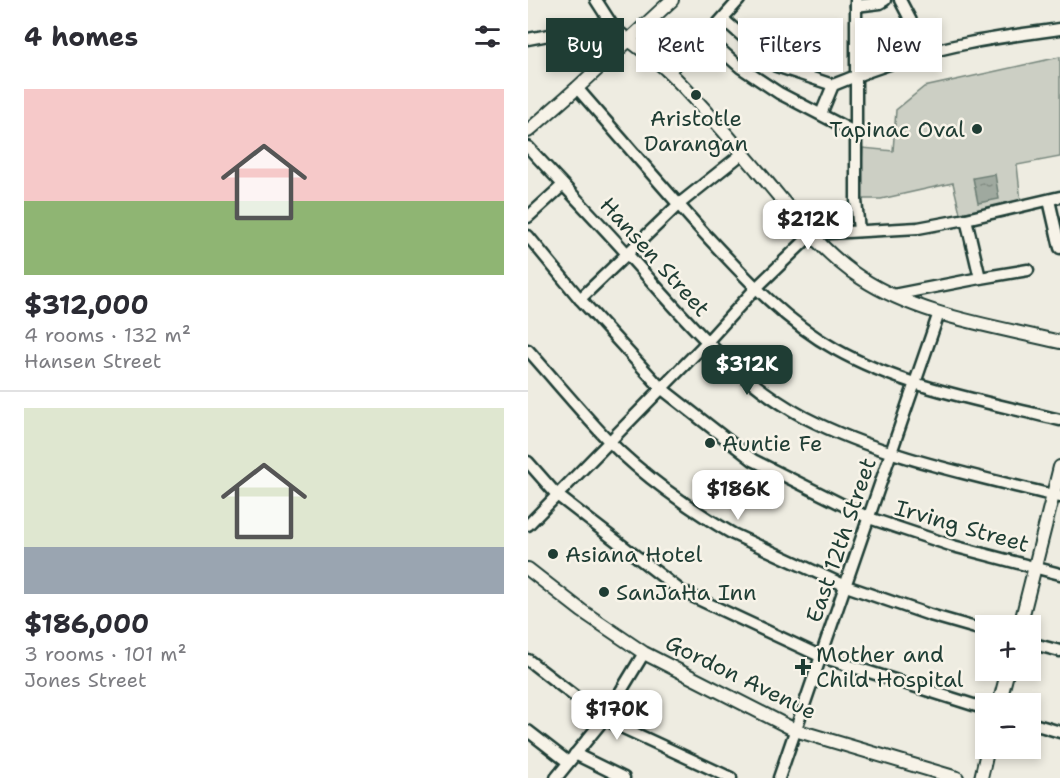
<!DOCTYPE html>
<html lang="en">
<head>
<meta charset="utf-8">
<style>
	:root { --surface:#fff; --page:#f7f7f7; --text:#2b2b33; --muted:#7c7c81; --line:#e1e1e2; --accent:#1f3d34 }
	body { margin:0; font-family:"Shantell Sans",sans-serif; background:var(--page); color:var(--text); height:100vh; display:flex; flex-direction:column; font-size:22px; white-space:nowrap }
	* { box-sizing:border-box; margin:0 }
	p { font-size:20px; color:var(--muted) }
	.icon { flex:none; width:33px; height:33px; fill:none; stroke:currentColor; stroke-width:2; stroke-linecap:round; stroke-linejoin:round }
	.map { position:relative; flex:1; overflow:hidden }
	.panel { display:flex; flex-direction:column; background:var(--surface); width:528px }
	.panel>* { flex:none }
	.banner { position:absolute; left:18px; top:18px; width:423px; height:54px; display:flex; gap:12px }
	.controls { position:absolute; left:447px; top:615px; display:grid; gap:12px }
	.controls a { display:grid; place-items:center; width:66px; height:66px; border-radius:0px; background:var(--surface); box-shadow:0 3px 9px #0003; font-size:30px }
	.price { position:absolute; translate:-50% -51px; padding:0 14px; border-radius:12px; background:#fff; color:#222; font-size:20px; line-height:39px; filter:drop-shadow(0 2px 3px #0008) }
	.price::after { content:''; position:absolute; left:50%; top:36px; width:18px; height:14px; margin-left:-9px; background:inherit; clip-path:polygon(0 0,100% 0,50% 100%) }
	.price.selected { background:var(--accent); color:#fff }
	ul { padding:0; list-style:none }
	li { display:grid; align-content:center; gap:12px; height:318px; padding:0 24px }
	li+li { border-top:2px solid var(--line) }
	li span { display:grid; place-items:center; height:186px; border-radius:0px; color:#555 }
	li>.icon { margin-inline-start:auto }
	span .icon { width:108px; height:108px; fill:#fffc; stroke-width:1 }
	li b { font-size:26px }
	h2 { display:flex; justify-content:space-between; align-items:center; height:72px; padding:0 24px; font-size:26px }
	.pill { padding:0 21px; border-radius:0px; background:var(--surface); box-shadow:0 3px 9px #0003; font-size:21px; line-height:54px }
	.pill.selected { background:var(--accent); color:#fff }
	main { display:flex; flex:1; min-height:0 }
	.map>svg:first-child { display:block }
	.park { fill:#cccfc4; stroke:#76867c; stroke-width:1.5 }
	.water { fill:url(#water-ripples); stroke:#6c7e74; stroke-width:1.5 }
	.lines { fill:none; stroke-linecap:round; stroke-linejoin:round }
	.minor-casing { stroke:#1f3d34; stroke-width:15 }
	.major-casing { stroke:#1f3d34; stroke-width:16 }
	.minor { stroke:#f7f3e8; stroke-width:10 }
	.major { stroke:#f7f3e8; stroke-width:12 }
	.poi-dot { fill:#1f3d34; stroke:#f7f3e8; stroke-width:2 }
	.labels { text-anchor:middle; dominant-baseline:central; stroke-width:5; stroke-linejoin:round; paint-order:stroke }
	.poi-label { font-size:22px; fill:#1f3d34; stroke:#f7f3e8; text-anchor:start }
	.street-label { font-size:22px; fill:#1f3d34; stroke:#f7f3e8 }
</style>
</head>
<body>
<main>
<section class="panel">
<h2>4 homes<svg class="icon" aria-label="filters" viewBox="0 0 24 24"><path d="M4 7h16M4 17h16"/><circle cx="9" cy="7" r="2"/><circle cx="15" cy="17" r="2"/></svg></h2>
<ul>
<li><span style="background:linear-gradient(#f6c9c9 60%,#8fb573 0)"><svg class="icon" aria-label="home" viewBox="0 0 24 24"><path d="M3 11l9-7 9 7M6 9v11h12V9"/></svg></span><div><b>$312,000</b><p>4 rooms · 132 m²</p><p>Hansen Street</p></div></li>
<li><span style="background:linear-gradient(#dfe7d0 75%,#9aa5b1 0)"><svg class="icon" aria-label="home" viewBox="0 0 24 24"><path d="M3 11l9-7 9 7M6 9v11h12V9"/></svg></span><div><b>$186,000</b><p>3 rooms · 101 m²</p><p>Jones Street</p></div></li>
</ul>
</section>
<div class="map">
<svg width="532" height="778" viewBox="0 0 532 778">
	<defs>
		<pattern id="water-ripples" width="26" height="14" patternUnits="userSpaceOnUse" patternTransform="scale(1.5)"><rect width="26" height="14" fill="#9fa99f"/><path d="M2 4q2-2 4 0t4 0M15 11q2-2 4 0t4 0" fill="none" stroke="#818b82"/></pattern>
	</defs>
	<rect width="100%" height="100%" fill="#eeece1"/>
	<filter id="ink" filterUnits="userSpaceOnUse"><feTurbulence type="fractalNoise" baseFrequency=".0167" numOctaves="2"/><feDisplacementMap in="SourceGraphic" scale="12" xChannelSelector="R" yChannelSelector="G"/><feConvolveMatrix kernelMatrix="1 2 1 2 8 2 1 2 1" color-interpolation-filters="sRGB"/></filter>
	<g filter="url(#ink)">
		<polygon class="park" points="532,57 532,157 489,165 493,202 432,213 425,183 353,199 331,199 335,148 365,151 368,110 396,87"/>
		<polygon class="water" points="467,174 471,199 450,203 445,178"/>
		<g class="lines">
			<g class="minor-casing">
				<g id="minor">
					<polyline points="68,0 86,28 101,40"/>
					<polyline points="328,0 328,200 331,231"/>
					<polyline points="372,0 383,21 392,55"/>
					<polyline points="328,6 352,3 357,0"/>
					<polyline points="195,19 248,66 305,85"/>
					<polyline points="178,37 212,67 251,93 328,133"/>
					<polyline points="0,39 26,34 86,28"/>
					<polyline points="140,72 178,37 211,0"/>
					<path d="M49,88C91,136 133,185 175,232C215,275 255,320 307,349C376,388 456,401 532,420"/>
					<path d="M293,114L305,85C349,67 394,52 441,43C471,37 502,33 532,29"/>
					<path d="M0,147C34,184 69,220 102,257C155,316 205,379 276,417C356,458 445,475 532,497"/>
					<polyline points="521,200 532,248"/>
					<polyline points="0,217 35,185"/>
					<polyline points="0,236 52,299 133,388 225,460 341,518 425,546 532,574"/>
					<polyline points="452,278 500,270"/>
					<polyline points="365,295 452,278 438,219"/>
					<polyline points="52,299 151,204 215,153"/>
					<path d="M0,350C26,379 52,411 80,440C113,474 163,510 205,534L318,586L402,615L458,631"/>
					<polyline points="0,462 29,495 153,591 294,657 458,709"/>
					<polyline points="0,525 178,343 227,289 284,234 390,228 438,219 532,197"/>
					<polyline points="502,643 532,651"/>
					<polyline points="0,660 76,719 203,778"/>
					<polyline points="502,723 532,732"/>
					<polyline points="0,731 40,762"/>
					<polyline points="47,754 96,778"/>
					<polyline points="28,778 76,719 116,653"/>
					<polyline points="251,778 411,313"/>
				</g>
			</g>
			<g class="major-casing">
				<g id="major">
					<path d="M101,40C114,50 128,60 140,71C170,100 202,138 229,170C261,207 291,251 333,278C391,316 466,326 532,342"/>
					<polyline points="0,131 49,88 144,0"/>
					<polyline points="0,569 54,611 116,653 267,730 429,778"/>
					<polyline points="492,626 532,467"/>
					<polyline points="471,704 480,670"/>
					<polyline points="453,778 460,748"/>
				</g>
			</g>
			<use href="#minor" class="minor"/>
			<use href="#major" class="major"/>
		</g>
	</g>
	<g class="poi-dot">
		<circle cx="168" cy="95" r="6"/>
		<circle cx="449" cy="129" r="6"/>
		<circle cx="182" cy="443" r="6"/>
		<circle cx="25" cy="554" r="6"/>
		<circle cx="76" cy="592" r="6"/>
		<path d="M272 658h6v6h6v6h-6v6h-6v-6h-6v-6h6z"/>
	</g>
	<g class="labels">
		<g class="poi-label">
			<text x="168" y="118" text-anchor="middle">Aristotle<tspan x="168" dy="25">Darangan</tspan></text>
			<text x="437" y="129" text-anchor="end">Tapinac Oval</text>
			<text x="194" y="443">Auntie Fe</text>
			<text x="37" y="554">Asiana Hotel</text>
			<text x="88" y="592">SanJaHa Inn</text>
			<text x="288" y="654">Mother and<tspan x="288" dy="25">Child Hospital</tspan></text>
		</g>
		<g class="street-label">
			<text transform="translate(127 257) rotate(48)">Hansen Street</text>
			<text transform="translate(434 526) rotate(16)">Irving Street</text>
			<text transform="translate(313 540) rotate(-71)">East 12th Street</text>
			<text transform="translate(213 677) rotate(26)">Gordon Avenue</text>
		</g>
	</g>
</svg>
<div class="controls">
<a>+</a>
<a>−</a>
</div>
<b class="price" style="left:280px;top:251px">$212K</b>
<b class="price selected" style="left:219px;top:396px">$312K</b>
<b class="price" style="left:210px;top:521px">$186K</b>
<b class="price" style="left:89px;top:741px">$170K</b>
<div class="banner">
<a class="pill selected">Buy</a>
<a class="pill">Rent</a>
<a class="pill">Filters</a>
<a class="pill">New</a>
</div>
</div>
</main>
</body>
</html>
